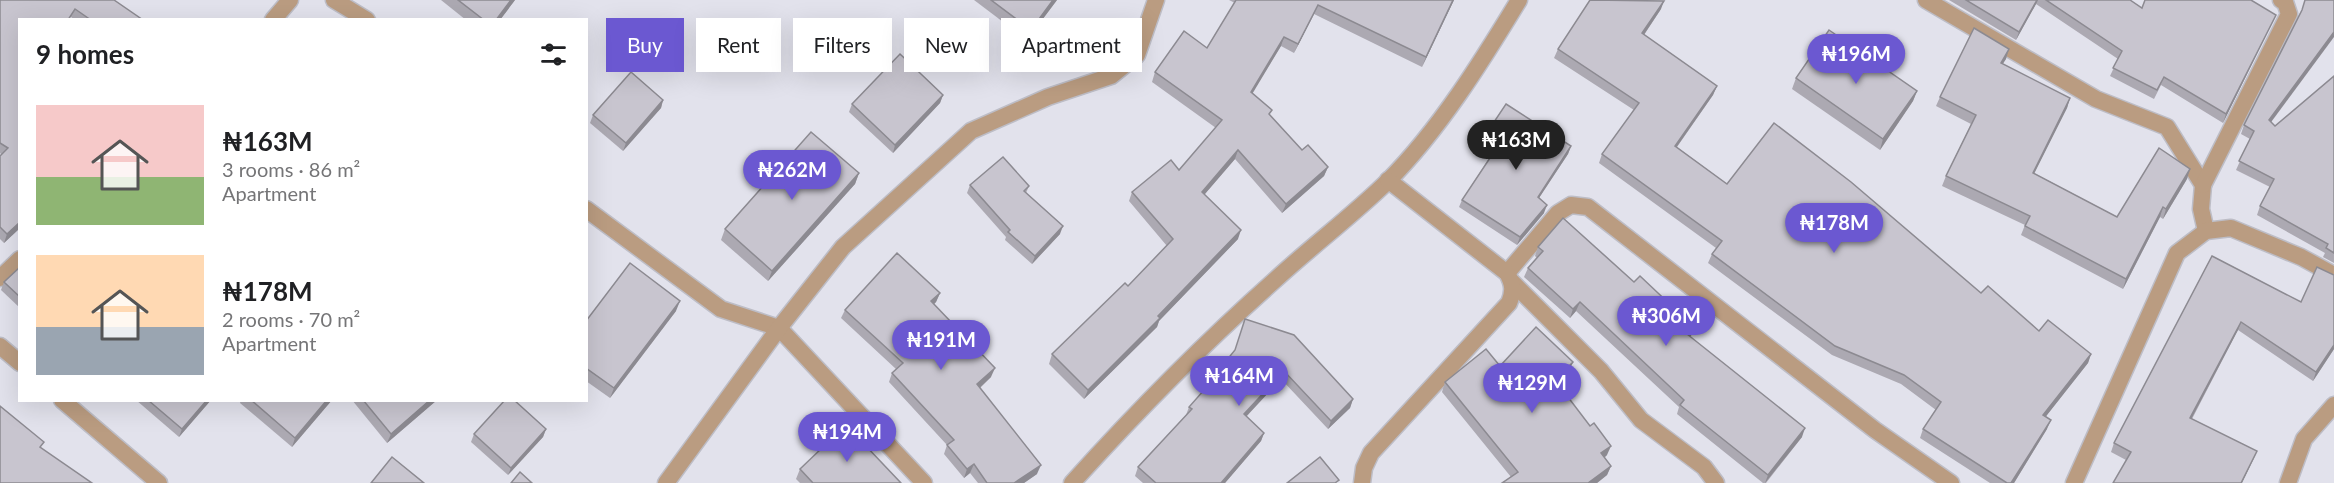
<!DOCTYPE html>
<html lang="en">
<head>
<meta charset="utf-8">
<style>
	:root { --surface:#fff; --page:#f2f2f2; --text:#202124; --muted:#757577; --accent:#6b58d1 }
	body { margin:0; font-family:Lato,sans-serif; background:var(--page); color:var(--text); height:100vh; display:flex; flex-direction:column; font-size:22px; white-space:nowrap }
	* { box-sizing:border-box; margin:0 }
	p { font-size:20px; color:var(--muted) }
	.icon { flex:none; width:33px; height:33px; fill:none; stroke:currentColor; stroke-width:2; stroke-linecap:round; stroke-linejoin:round }
	.map { position:relative; flex:1; overflow:hidden }
	.panel { position:absolute; left:18px; top:18px; width:570px; height:384px; display:flex; flex-direction:column; background:var(--surface); border-radius:0px; box-shadow:0 6px 24px #0002 }
	.panel>* { flex:none }
	.guide { position:absolute; left:606px; top:18px; width:570px; height:54px; display:flex; gap:12px }
	.price { position:absolute; translate:-50% -51px; padding:0 14px; border-radius:21px; background:var(--accent); color:#fff; font-size:20px; line-height:39px; filter:drop-shadow(0 2px 3px #0008) }
	.price::after { content:''; position:absolute; left:50%; top:36px; width:18px; height:14px; margin-left:-9px; background:inherit; clip-path:polygon(0 0,100% 0,50% 100%) }
	.price.on { background:#222; color:#fff }
	ul { padding:0; list-style:none }
	li { display:flex; align-items:center; gap:18px; height:150px; padding:0 18px }
	li span { display:grid; place-items:center; flex:none; width:168px; height:120px; border-radius:0px; color:#555 }
	li>.icon { margin-inline-start:auto }
	span .icon { width:72px; height:72px; fill:#fffc; stroke-width:1 }
	li b { font-size:26px }
	h2 { display:flex; justify-content:space-between; align-items:center; height:72px; padding:0 18px; font-size:26px }
	.chip { padding:0 21px; border-radius:0px; background:var(--surface); box-shadow:0 6px 24px #0002; font-size:21px; line-height:54px }
	.chip.on { background:var(--accent); color:#fff }
	.map>svg:first-child { display:block }
	.lines { fill:none; stroke-linecap:round; stroke-linejoin:round }
	.minor-casing { stroke:#bdbdc6; stroke-width:19 }
	.minor { stroke:#ba9c81; stroke-width:16 }
	.wall { fill:#aca9b2 }
	.shaded-wall { fill:#8c8a91 }
	.building { fill:#c8c5cf; stroke:#8c8a91; stroke-width:1.5 }
</style>
</head>
<body>
<div class="map">
<svg width="2334" height="483" viewBox="0 0 2334 483">
	<rect width="100%" height="100%" fill="#e2e2ec"/>
	<g class="lines">
		<g class="minor-casing">
			<g id="minor">
				<polyline points="334,0 367,20"/>
				<polyline points="1926,0 2096,99 2167,127 2203,185 2201,209 2206,231"/>
				<polyline points="273,20 290,0"/>
				<polyline points="2203,185 2289,14 2285,2 2281,0"/>
				<polyline points="586,209 721,309 779,328 924,483"/>
				<polyline points="1507,273 1558,213 1571,205 1588,207 1875,430 1951,483"/>
				<polyline points="0,278 20,259"/>
				<polyline points="1512,282 1601,371 1641,420 1704,467 1716,483"/>
				<polyline points="0,346 20,363"/>
				<polyline points="62,400 159,483"/>
				<polyline points="666,483 779,328 843,247 971,131 1048,97 1111,76 1137,55 1156,0"/>
				<path d="M1072,483C1136,412 1203,344 1275,280C1312,246 1352,216 1388,181C1439,130 1482,61 1519,0"/>
				<path d="M1362,483L1364,468L1371,453L1509,303C1514,291 1513,284 1507,273L1388,180"/>
				<polyline points="2074,483 2177,253 2206,231 2231,228 2301,257 2334,275"/>
				<polyline points="2288,483 2304,439 2334,405"/>
			</g>
		</g>
		<use href="#minor" class="minor"/>
	</g>
	<g class="wall">
		<polygon points="0,0 114,0 143,20 75,20 71,17 20,20 20,228 4,243 0,239 0,156 1,154 0,153"/>
		<polygon points="441,0 515,0 500,20 466,20"/>
		<polygon points="974,0 1057,0 1027,40"/>
		<polygon points="1229,0 1454,0 1422,67 1314,14 1294,53 1281,46 1252,93 1270,116 1302,150 1328,167 1324,176 1282,213 1235,159 1204,195 1238,239 1159,321 1157,327 1084,399 1049,364 1052,354 1128,286 1167,246 1129,201 1132,192 1179,170 1216,128 1152,82 1155,72 1207,48 1235,3"/>
		<polygon points="1949,0 2130,0 2142,8 2272,23 2223,123 2161,85 2154,99 2110,76 2118,59 2036,4 2016,40"/>
		<polygon points="1661,9 1644,35 1717,86 1713,95 1677,147 1727,184 1981,293 2039,331 2091,354 2088,363 2045,417 2047,429 2014,483 1990,483 1920,438 1923,429 1936,410 1901,384 1832,355 1708,263 1712,254 1716,248 1599,163 1602,154 1634,110 1554,58 1558,49"/>
		<polygon points="2301,11 2271,122 2275,126 2334,76 2334,263 2323,257 2325,253 2257,215 2260,206 2270,187 2236,170 2250,139 2241,134 2244,125"/>
		<polygon points="2006,59 2002,64 2070,98 2067,108 2034,173 2117,217 2187,179 2163,219 2160,217 2123,289 2021,235 2025,225 1942,186 1946,176 1971,124 1936,106 1940,97"/>
		<polygon points="1796,78 1917,91 1913,101 1880,150 1792,89"/>
		<polygon points="943,95 940,103 893,153 849,112 852,104"/>
		<polygon points="663,100 661,108 623,151 590,123 593,115"/>
		<polygon points="1484,137 1571,146 1568,154 1539,198 1544,213 1517,245 1459,207 1462,200 1493,152 1482,145"/>
		<polygon points="859,173 855,184 768,281 721,240 725,229"/>
		<polygon points="970,185 1029,186 1026,193 1060,234 1032,264 1005,240 1006,237 967,193"/>
		<polygon points="1538,247 1634,282 1694,327 1690,337 1802,437 1766,483 1763,483 1677,414 1679,407 1576,311 1570,318 1524,277 1528,268 1537,258 1535,256"/>
		<polygon points="2212,256 2301,302 2334,275 2334,349 2313,381 2238,330 2192,419 2257,451 2253,460 2126,460 2111,452 2114,443"/>
		<polygon points="20,267 20,308 1,290 4,282"/>
		<polygon points="940,293 936,302 934,304 991,377 980,388 1037,474 1024,483 978,483 970,473 964,478 944,454 947,445 889,382 892,373 896,369 841,318 845,310"/>
		<polygon points="676,311 610,398 586,381 586,321"/>
		<polygon points="1234,351 1353,399 1350,408 1328,429 1281,379 1246,417 1264,433 1261,441 1225,483 1143,483 1135,476 1138,467 1186,415 1189,407 1216,377 1218,371"/>
		<polygon points="1500,366 1569,372 1558,383 1607,455 1604,458 1611,466 1607,475 1597,483 1502,483 1511,477 1442,392 1445,382"/>
		<polygon points="136,400 211,400 179,437"/>
		<polygon points="241,400 332,400 292,447 240,403"/>
		<polygon points="352,400 437,400 387,443"/>
		<polygon points="546,429 543,437 508,475 471,442 474,434"/>
		<polygon points="800,469 901,483 800,483 796,479"/>
	</g>
	<g class="shaded-wall">
		<polygon points="511,0 515,0 500,20 496,20"/>
		<polygon points="1053,0 1057,0 1027,40 1031,30"/>
		<polygon points="1453,0 1454,0 1422,67 1426,57"/>
		<polygon points="2037,0 2038,0 2036,4 2016,40 2019,32"/>
		<polygon points="1664,1 1661,9 1639,42 1642,33"/>
		<polygon points="1318,5 1314,14 1294,53 1298,44"/>
		<polygon points="2276,15 2272,23 2223,123 2226,114"/>
		<polygon points="2334,32 2334,37 2266,129 2269,120"/>
		<polygon points="1284,37 1281,46 1248,101 1251,92"/>
		<polygon points="2009,49 2006,59 1997,73 2001,63"/>
		<polygon points="1717,86 1713,95 1671,155 1675,146"/>
		<polygon points="1917,91 1913,101 1880,150 1883,139"/>
		<polygon points="943,95 940,103 893,153 895,145"/>
		<polygon points="2070,98 2067,108 2030,182 2033,173"/>
		<polygon points="663,100 661,108 623,151 626,143"/>
		<polygon points="1571,146 1568,154 1535,204 1538,197"/>
		<polygon points="1238,150 1235,159 1198,202 1202,192"/>
		<polygon points="1328,167 1324,176 1282,213 1286,204"/>
		<polygon points="2190,169 2187,179 2163,219 2166,209"/>
		<polygon points="859,173 855,184 768,281 772,271"/>
		<polygon points="1547,205 1544,213 1517,245 1520,237"/>
		<polygon points="2163,207 2160,217 2123,289 2126,279"/>
		<polygon points="20,222 20,228 4,243 7,234"/>
		<polygon points="1063,226 1060,234 1032,264 1035,256"/>
		<polygon points="1241,230 1238,239 1159,321 1157,327 1084,399 1088,390"/>
		<polygon points="940,293 936,302 928,310 931,301"/>
		<polygon points="680,301 676,311 610,398 614,388"/>
		<polygon points="1580,302 1576,311 1570,318 1573,309"/>
		<polygon points="2241,322 2238,330 2187,427 2190,418"/>
		<polygon points="1694,327 1691,336 1684,343 1687,334"/>
		<polygon points="2334,345 2334,349 2313,381 2316,372"/>
		<polygon points="2091,354 2088,363 2040,424 2043,415"/>
		<polygon points="1573,362 1569,372 1551,390 1555,380"/>
		<polygon points="995,368 991,377 974,393 977,384"/>
		<polygon points="1284,371 1281,379 1240,423 1244,414"/>
		<polygon points="1353,399 1350,408 1328,429 1331,421"/>
		<polygon points="207,400 211,400 179,437 182,429"/>
		<polygon points="327,400 332,400 292,447 295,438"/>
		<polygon points="430,400 437,400 387,443 391,434"/>
		<polygon points="2051,420 2047,429 2014,483 2011,483"/>
		<polygon points="1805,428 1802,437 1765,483 1768,475"/>
		<polygon points="546,429 543,437 508,475 511,468"/>
		<polygon points="1264,433 1261,441 1225,483 1221,483"/>
		<polygon points="1611,446 1607,455 1598,463 1601,453"/>
		<polygon points="2257,451 2253,460 2242,483 2241,483"/>
		<polygon points="974,464 970,473 964,478 967,469"/>
		<polygon points="1041,465 1037,474 1024,483 1014,483"/>
		<polygon points="1611,466 1607,475 1597,483 1588,483"/>
	</g>
	<g class="building">
		<polygon points="0,0 114,0 143,20 91,20 75,9 68,20 20,20 20,222 7,234 0,227 0,156 8,148 0,143"/>
		<polygon points="458,0 511,0 496,20 484,20"/>
		<polygon points="991,0 1053,0 1031,30"/>
		<polygon points="1236,0 1453,0 1426,57 1318,5 1298,44 1284,37 1251,92 1272,110 1269,114 1302,150 1308,145 1328,167 1286,204 1238,150 1202,192 1241,230 1158,316 1160,318 1088,390 1052,354 1125,283 1128,286 1173,239 1132,192 1171,160 1179,170 1222,120 1155,72 1184,31 1207,48"/>
		<polygon points="1590,0 1664,1 1642,33 1717,86 1675,146 1727,184 1774,123 1851,182 1981,293 1988,286 2039,331 2048,320 2091,354 2043,415 2051,420 2011,483 2007,483 1923,429 1941,402 1904,375 1835,346 1712,254 1722,241 1602,154 1639,103 1558,49"/>
		<polygon points="1966,0 2037,0 2019,32"/>
		<polygon points="2046,0 2130,0 2142,8 2145,0 2251,0 2276,15 2226,114 2164,77 2157,90 2113,68 2122,51"/>
		<polygon points="2305,0 2334,0 2334,32 2269,120 2275,126 2334,76 2334,253 2326,248 2328,244 2260,206 2274,179 2239,161 2254,131 2244,125 2302,10"/>
		<polygon points="1974,28 2009,49 2001,63 2070,98 2033,173 2117,217 2159,148 2190,169 2166,209 2163,207 2126,279 2025,226 2030,216 1946,176 1976,115 1940,97"/>
		<polygon points="1829,30 1917,91 1883,139 1796,78"/>
		<polygon points="900,54 943,95 895,145 852,104"/>
		<polygon points="631,72 663,100 626,143 593,115"/>
		<polygon points="1506,104 1571,146 1538,197 1547,205 1520,237 1462,200 1498,146 1484,137"/>
		<polygon points="811,132 859,173 772,271 725,229"/>
		<polygon points="1003,157 1029,186 1024,191 1063,226 1035,256 1008,232 1010,230 970,185"/>
		<polygon points="1563,218 1634,282 1640,276 1694,327 1687,334 1805,428 1768,475 1680,405 1684,400 1580,302 1573,309 1528,268 1543,251 1538,247"/>
		<polygon points="897,253 940,293 931,301 995,368 977,384 1041,465 1014,483 987,483 974,464 967,469 947,445 954,440 892,373 903,363 845,310"/>
		<polygon points="2212,256 2301,302 2317,267 2334,275 2334,345 2316,372 2241,322 2190,418 2257,451 2241,483 2113,483 2131,452 2114,443"/>
		<polygon points="630,263 680,301 614,388 586,368 586,321"/>
		<polygon points="20,267 20,297 4,282"/>
		<polygon points="1245,319 1294,335 1353,399 1331,421 1284,371 1244,414 1264,433 1221,483 1156,483 1138,467 1192,409 1189,407 1220,372 1218,371 1235,350"/>
		<polygon points="1536,327 1573,362 1555,380 1590,426 1594,423 1611,446 1601,453 1611,466 1588,483 1502,483 1518,472 1445,382 1486,349 1500,366"/>
		<polygon points="148,400 207,400 182,429"/>
		<polygon points="251,400 327,400 295,438"/>
		<polygon points="363,400 430,400 391,434"/>
		<polygon points="505,400 514,400 546,429 511,468 474,434"/>
		<polygon points="0,406 44,442 40,447 92,483 0,483"/>
		<polygon points="846,425 901,483 813,483 800,469"/>
		<polygon points="392,457 424,483 371,483"/>
		<polygon points="1320,457 1339,480 1335,483 1287,483"/>
		<polygon points="520,472 532,483 511,483"/>
	</g>
</svg>
<b class="price" style="left:1856px;top:85px">₦196M</b>
<b class="price on" style="left:1516px;top:171px">₦163M</b>
<b class="price" style="left:792px;top:201px">₦262M</b>
<b class="price" style="left:1834px;top:254px">₦178M</b>
<b class="price" style="left:1666px;top:347px">₦306M</b>
<b class="price" style="left:941px;top:371px">₦191M</b>
<b class="price" style="left:1239px;top:407px">₦164M</b>
<b class="price" style="left:1532px;top:414px">₦129M</b>
<b class="price" style="left:847px;top:463px">₦194M</b>
<div class="guide">
<a class="chip on">Buy</a>
<a class="chip">Rent</a>
<a class="chip">Filters</a>
<a class="chip">New</a>
<a class="chip">Apartment</a>
</div>
<section class="panel">
<h2>9 homes<svg class="icon" aria-label="filters" viewBox="0 0 24 24"><path d="M4 7h16M4 17h16"/><circle cx="9" cy="7" r="2"/><circle cx="15" cy="17" r="2"/></svg></h2>
<ul>
<li><span style="background:linear-gradient(#f6c9c9 60%,#8fb573 0)"><svg class="icon" aria-label="home" viewBox="0 0 24 24"><path d="M3 11l9-7 9 7M6 9v11h12V9"/></svg></span><div><b>₦163M</b><p>3 rooms · 86 m²</p><p>Apartment</p></div></li>
<li><span style="background:linear-gradient(#ffd9b3 60%,#9aa5b1 0)"><svg class="icon" aria-label="home" viewBox="0 0 24 24"><path d="M3 11l9-7 9 7M6 9v11h12V9"/></svg></span><div><b>₦178M</b><p>2 rooms · 70 m²</p><p>Apartment</p></div></li>
</ul>
</section>
</div>
</body>
</html>
